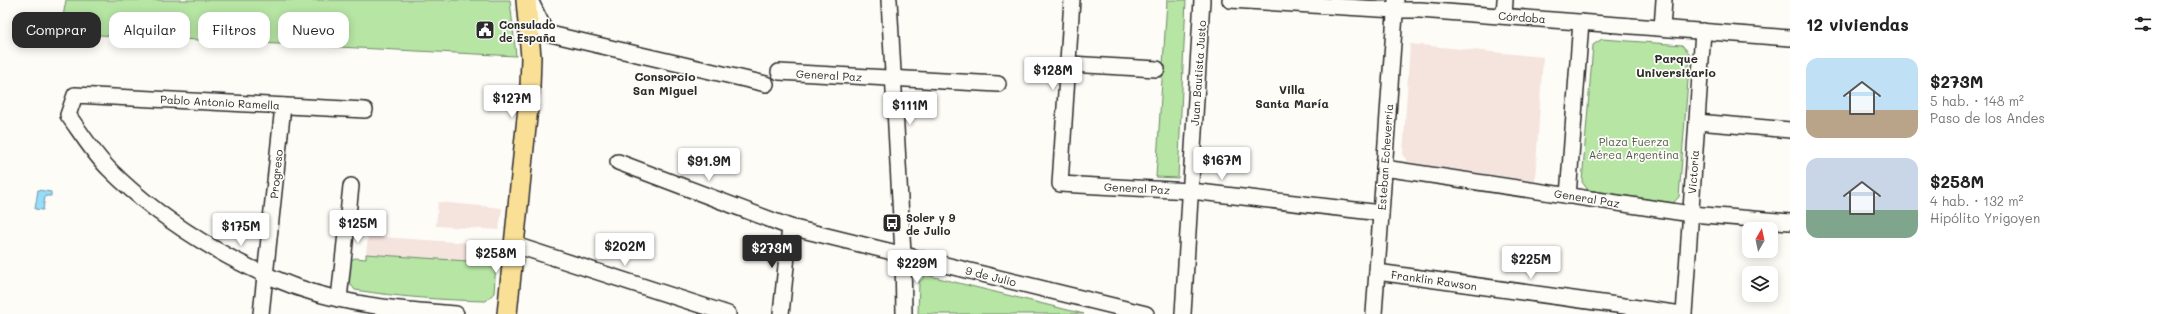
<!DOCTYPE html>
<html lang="es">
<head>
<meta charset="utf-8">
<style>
	:root { --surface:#fff; --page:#f2f2f2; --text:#222; --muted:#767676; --accent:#2b2b2b }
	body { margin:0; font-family:Mali,sans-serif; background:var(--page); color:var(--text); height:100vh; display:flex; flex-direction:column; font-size:15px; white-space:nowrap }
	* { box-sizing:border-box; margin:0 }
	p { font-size:13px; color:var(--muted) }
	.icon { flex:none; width:22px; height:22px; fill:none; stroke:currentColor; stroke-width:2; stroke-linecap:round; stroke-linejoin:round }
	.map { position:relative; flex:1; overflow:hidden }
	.drawer { display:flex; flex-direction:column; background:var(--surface); width:380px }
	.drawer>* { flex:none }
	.hud { position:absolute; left:12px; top:12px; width:380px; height:36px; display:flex; gap:8px }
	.needle { width:26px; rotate:9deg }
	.controls { position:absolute; left:1742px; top:222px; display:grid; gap:8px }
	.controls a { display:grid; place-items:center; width:36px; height:36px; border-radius:8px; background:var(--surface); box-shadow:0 2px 10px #0003; font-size:20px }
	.price { position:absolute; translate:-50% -34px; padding:0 9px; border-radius:4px; background:#fff; color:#222; font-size:13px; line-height:26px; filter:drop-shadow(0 1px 2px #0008) }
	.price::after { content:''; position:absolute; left:50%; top:24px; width:12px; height:9px; margin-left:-6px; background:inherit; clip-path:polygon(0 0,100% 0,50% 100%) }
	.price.on { background:var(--accent); color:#fff }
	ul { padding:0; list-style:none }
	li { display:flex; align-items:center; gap:12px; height:100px; padding:0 16px }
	li span { display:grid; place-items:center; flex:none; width:112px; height:80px; border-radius:12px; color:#555 }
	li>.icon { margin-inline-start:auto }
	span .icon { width:48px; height:48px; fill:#fffc; stroke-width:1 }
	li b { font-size:17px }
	h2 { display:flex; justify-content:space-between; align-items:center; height:48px; padding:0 16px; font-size:17px }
	.pill { padding:0 14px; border-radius:12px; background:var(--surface); box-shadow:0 2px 10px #0003; font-size:14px; line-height:36px }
	.pill.on { background:var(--accent); color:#fff }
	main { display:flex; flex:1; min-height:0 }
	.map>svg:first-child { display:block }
	.built { fill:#f5e3de }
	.green { fill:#b6e5a4; stroke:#708868 }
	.water { fill:#97dcf9; stroke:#6c95a7 }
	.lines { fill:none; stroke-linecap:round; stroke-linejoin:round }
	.minor-casing { stroke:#2b2b2b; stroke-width:18 }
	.major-casing { stroke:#2b2b2b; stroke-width:22 }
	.minor { stroke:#fdfcf7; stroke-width:15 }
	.major { stroke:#fadf96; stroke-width:19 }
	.labels { text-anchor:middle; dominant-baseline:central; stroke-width:3.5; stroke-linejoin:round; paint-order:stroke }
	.street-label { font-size:11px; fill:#2b2b2b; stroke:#fdfcf7 }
	.poi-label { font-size:11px; font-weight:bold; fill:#2b2b2b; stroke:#fdfcf7; text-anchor:start }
	.park-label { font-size:11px; fill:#4e5a49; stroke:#fdfcf7 }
	.neighbourhood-label { font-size:12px; font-weight:bold; fill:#2b2b2b; stroke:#fdfcf7 }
</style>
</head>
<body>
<main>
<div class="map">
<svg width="1790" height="314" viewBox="0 0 1790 314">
	<rect width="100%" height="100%" fill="#fdfcf7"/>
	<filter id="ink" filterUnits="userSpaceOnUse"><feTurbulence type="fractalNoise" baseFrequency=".025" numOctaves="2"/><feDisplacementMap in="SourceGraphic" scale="8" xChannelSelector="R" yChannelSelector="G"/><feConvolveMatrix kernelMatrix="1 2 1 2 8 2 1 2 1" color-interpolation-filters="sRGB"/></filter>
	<g filter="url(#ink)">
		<g class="built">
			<polygon points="1410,44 1543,57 1535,181 1408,162 1403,155"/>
			<polygon points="438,202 502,208 499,230 436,226"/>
			<polygon points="368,236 498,245 496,263 366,254"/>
		</g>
		<g class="green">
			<polygon points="66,0 510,0 516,56 60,33"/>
			<polygon points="1167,0 1186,0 1178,178 1156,177"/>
			<polygon points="1602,39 1682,45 1690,54 1679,197 1673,203 1588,190 1582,182 1593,45"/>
			<path d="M366,254L496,263L494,293L486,301C441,300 399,297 355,290L349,282L351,260L355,258L366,259Z"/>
			<polygon points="926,275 1084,314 918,314 919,282"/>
		</g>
		<polygon class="water" points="38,190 51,192 51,196 45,196 43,210 35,209"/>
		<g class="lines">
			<g class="minor-casing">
				<g id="minor">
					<polyline points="530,0 546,33 766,84"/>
					<polyline points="889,0 903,254 904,314"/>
					<polyline points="1072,0 1060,184 1191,191 1381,213"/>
					<polyline points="1230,0 1395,10 1420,10 1790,38"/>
					<polyline points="1504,16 1505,0"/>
					<polyline points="1662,28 1664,0"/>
					<polyline points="1069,64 1157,69"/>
					<polyline points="779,72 998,84"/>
					<path d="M365,110L75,95L68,115C81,133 93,153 109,169C167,227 257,281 338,299C377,308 416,311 456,314"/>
					<polyline points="1697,122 1790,130"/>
					<polyline points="618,162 790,227 1146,314"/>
					<polyline points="1384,168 1691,214 1790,222"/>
					<polyline points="1568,196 1581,22"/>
					<polyline points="515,245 728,314"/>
					<polyline points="1377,272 1682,314"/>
					<polyline points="339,299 351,186"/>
					<polyline points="261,314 283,106"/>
					<polyline points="781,314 790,227"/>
					<polyline points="1183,314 1202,0"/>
					<polyline points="1374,314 1396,0"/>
					<polyline points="1684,314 1703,31"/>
				</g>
			</g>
			<g class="major-casing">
				<polyline id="major" points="507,314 530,88 531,57 526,0"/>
			</g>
			<use href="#minor" class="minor"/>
			<use href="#major" class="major"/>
		</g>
	</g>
	<defs>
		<g id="civic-square" transform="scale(1)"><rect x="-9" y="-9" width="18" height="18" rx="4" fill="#2b2b2b" stroke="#fdfcf7"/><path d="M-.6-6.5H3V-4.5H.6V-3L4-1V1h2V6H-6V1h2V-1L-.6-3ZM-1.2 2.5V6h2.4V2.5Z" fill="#fff"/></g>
		<g id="bus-square" transform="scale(1)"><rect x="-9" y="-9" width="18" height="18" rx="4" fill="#2b2b2b" stroke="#fdfcf7"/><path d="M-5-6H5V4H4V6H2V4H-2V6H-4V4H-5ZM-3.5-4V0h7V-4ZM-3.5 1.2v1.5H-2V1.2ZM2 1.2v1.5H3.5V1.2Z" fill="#fff"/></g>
	</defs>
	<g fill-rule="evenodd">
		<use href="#civic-square" x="485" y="30"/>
		<use href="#bus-square" x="892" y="223"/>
	</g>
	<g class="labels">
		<g class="street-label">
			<text transform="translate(1522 17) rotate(4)">Córdoba</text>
			<text transform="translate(1198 73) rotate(-86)">Juan Bautista Justo</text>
			<text transform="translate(829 75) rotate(3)">General Paz</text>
			<text transform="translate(220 102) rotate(3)">Pablo Antonio Ramella</text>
			<text transform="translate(1385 157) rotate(-86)">Esteban Echeverría</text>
			<text transform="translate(1693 172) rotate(-86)">Victoria</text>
			<text transform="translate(276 174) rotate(-84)">Progreso</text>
			<text transform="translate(1137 188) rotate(3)">General Paz</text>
			<text transform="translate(1587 198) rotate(9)">General Paz</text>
			<text transform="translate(991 276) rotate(14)">9 de Julio</text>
			<text transform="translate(1434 280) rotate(8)">Franklin Rawson</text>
		</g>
		<g class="poi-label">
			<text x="499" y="24">Consulado<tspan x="499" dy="13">de España</tspan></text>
			<text x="906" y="217">Soler y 9<tspan x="906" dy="13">de Julio</tspan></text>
		</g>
		<g class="park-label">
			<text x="1634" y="141">Plaza Fuerza<tspan x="1634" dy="13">Aérea Argentina</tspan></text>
		</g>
		<g class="neighbourhood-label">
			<text x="1676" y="58">Parque<tspan x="1676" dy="14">Universitario</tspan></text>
			<text x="665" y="76">Consorcio<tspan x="665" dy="14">San Miguel</tspan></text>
			<text x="1292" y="89">Villa<tspan x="1292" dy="14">Santa María</tspan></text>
		</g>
	</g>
</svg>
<div class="controls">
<a><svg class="needle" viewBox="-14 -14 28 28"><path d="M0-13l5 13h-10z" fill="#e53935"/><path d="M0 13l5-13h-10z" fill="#767676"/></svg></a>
<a><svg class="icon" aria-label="layers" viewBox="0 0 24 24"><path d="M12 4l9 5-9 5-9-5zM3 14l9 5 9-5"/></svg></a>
</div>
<b class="price" style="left:1053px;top:91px">$128M</b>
<b class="price" style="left:512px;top:119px">$127M</b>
<b class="price" style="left:910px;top:126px">$111M</b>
<b class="price" style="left:1222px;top:181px">$167M</b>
<b class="price" style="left:709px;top:182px">$91.9M</b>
<b class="price" style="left:358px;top:244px">$125M</b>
<b class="price" style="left:241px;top:247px">$175M</b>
<b class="price" style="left:625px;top:267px">$202M</b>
<b class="price on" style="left:772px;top:269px">$273M</b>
<b class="price" style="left:496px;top:274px">$258M</b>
<b class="price" style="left:1531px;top:280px">$225M</b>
<b class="price" style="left:917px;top:284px">$229M</b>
<div class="hud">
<a class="pill on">Comprar</a>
<a class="pill">Alquilar</a>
<a class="pill">Filtros</a>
<a class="pill">Nuevo</a>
</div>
</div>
<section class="drawer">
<h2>12 viviendas<svg class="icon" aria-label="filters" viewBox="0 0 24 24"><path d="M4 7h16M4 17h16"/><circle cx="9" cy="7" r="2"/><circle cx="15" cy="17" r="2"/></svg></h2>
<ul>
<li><span style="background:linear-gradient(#bfe0f5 65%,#b9a48a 0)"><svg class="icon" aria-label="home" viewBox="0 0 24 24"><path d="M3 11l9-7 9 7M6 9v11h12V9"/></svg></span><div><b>$273M</b><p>5 hab. · 148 m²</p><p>Paso de los Andes</p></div></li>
<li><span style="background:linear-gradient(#c9d6e8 65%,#7fa58c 0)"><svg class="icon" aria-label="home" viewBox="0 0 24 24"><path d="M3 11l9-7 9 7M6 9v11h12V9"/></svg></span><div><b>$258M</b><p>4 hab. · 132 m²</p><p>Hipólito Yrigoyen</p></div></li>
</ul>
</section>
</main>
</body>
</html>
